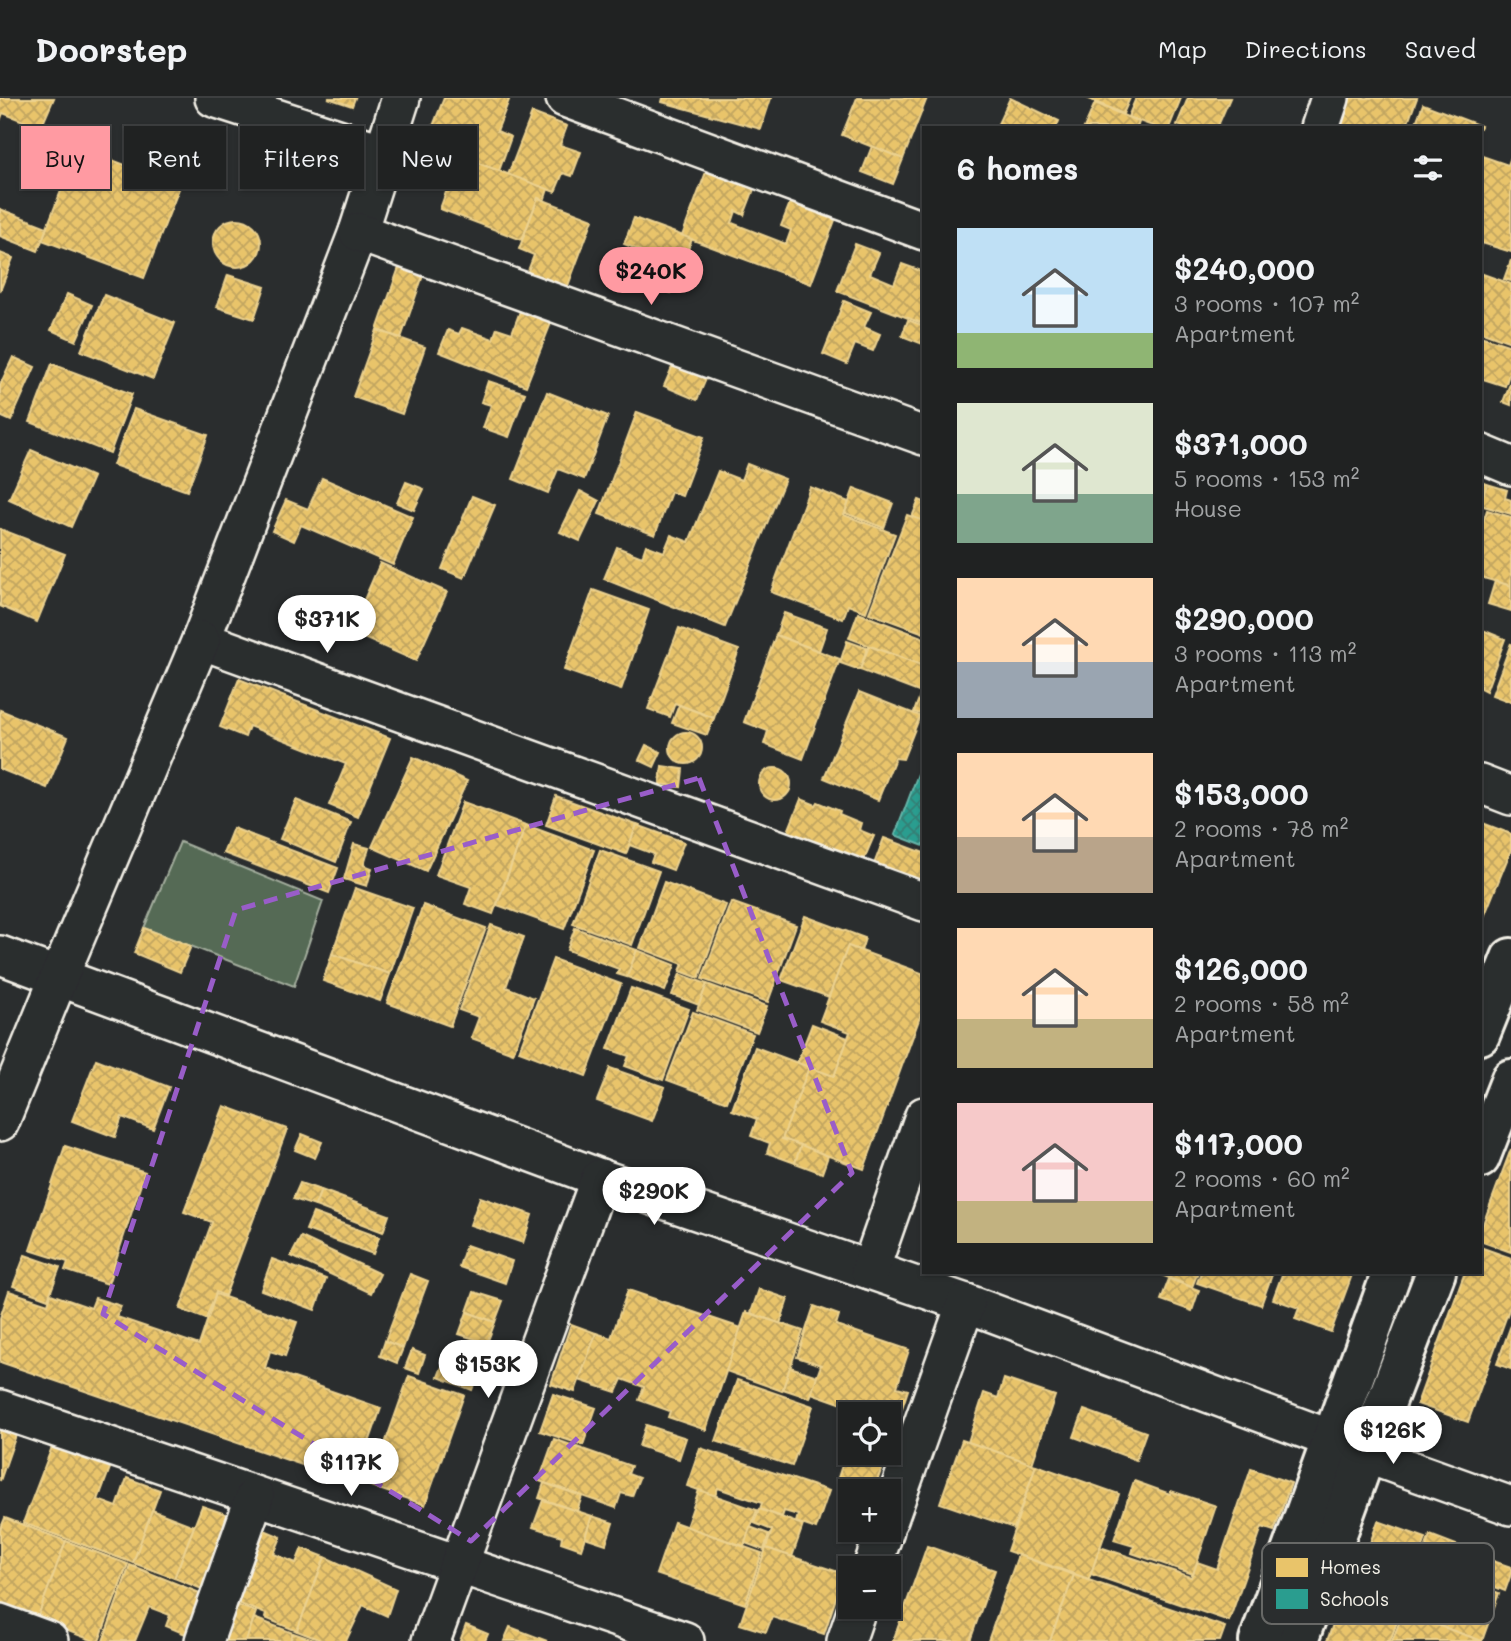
<!DOCTYPE html>
<html lang="en">
<head>
<meta charset="utf-8">
<style>
	:root { --surface:#202222; --page:#282a2a; --text:#f1f3f6; --muted:#a2a4a5; --line:#3d3f40; --accent:#ff9aa2 }
	body { margin:0; font-family:Mali,sans-serif; background:var(--page); color:var(--text); height:100vh; display:flex; flex-direction:column; font-size:26px; white-space:nowrap }
	* { box-sizing:border-box; margin:0 }
	p { font-size:23px; color:var(--muted) }
	.icon { flex:none; width:38px; height:38px; fill:none; stroke:currentColor; stroke-width:2; stroke-linecap:round; stroke-linejoin:round }
	.map { position:relative; flex:1; overflow:hidden }
	.details { position:absolute; left:922px; top:28px; width:560px; height:1148px; display:flex; flex-direction:column; background:var(--surface); border-radius:0px; box-shadow:0 2px 5px #0004,0 0 0 2px var(--line) }
	.details>* { flex:none }
	.banner { position:absolute; left:21px; top:28px; width:665px; height:63px; display:flex; gap:14px }
	.tools { position:absolute; left:838px; top:1304px; display:grid; gap:14px }
	.tools a { display:grid; place-items:center; width:63px; height:63px; border-radius:0px; background:var(--surface); box-shadow:0 2px 5px #0004,0 0 0 2px var(--line); font-size:35px }
	.price { position:absolute; translate:-50% -60px; padding:0 16px; border-radius:24px; background:#fff; color:#222; font-size:23px; line-height:46px; filter:drop-shadow(0 2px 4px #0008) }
	.price::after { content:''; position:absolute; left:50%; top:42px; width:21px; height:16px; margin-left:-10px; background:inherit; clip-path:polygon(0 0,100% 0,50% 100%) }
	.price.selected { background:var(--accent); color:#111 }
	ul { padding:0; list-style:none }
	li { display:flex; align-items:center; gap:21px; height:175px; padding:0 35px }
	li span { display:grid; place-items:center; flex:none; width:196px; height:140px; border-radius:0px; color:#555 }
	li>.icon { margin-inline-start:auto }
	span .icon { width:84px; height:84px; fill:#fffc; stroke-width:1 }
	li b { font-size:30px }
	h2 { display:flex; justify-content:space-between; align-items:center; height:84px; padding:0 35px; font-size:30px }
	.tag { padding:0 24px; border-radius:0px; background:var(--surface); box-shadow:0 2px 5px #0004,0 0 0 2px var(--line); font-size:24px; line-height:63px }
	.tag.selected { background:var(--accent); color:#111 }
	header { display:flex; align-items:center; gap:42px; box-sizing:border-box; height:98px; padding:0 35px; background:var(--surface); border-bottom:2px solid var(--line) }
	header strong { font-size:33px }
	nav { display:flex; gap:38px; margin-inline-start:auto; font-size:24px }
	.map>svg:first-child { display:block }
	.pitch { fill:#556a55; stroke:#a4ae9e; stroke-width:2 }
	.homes { fill:url(#homes-cross-hatch); stroke:#ecd290; stroke-width:2 }
	.schools { fill:url(#schools-cross-hatch); stroke:#67b6aa; stroke-width:2 }
	.lines { fill:none; stroke-linecap:round; stroke-linejoin:round }
	.street-casing { stroke:#f4f1e8; stroke-width:42 }
	.secondary-casing { stroke:#f4f1e8; stroke-width:44 }
	.street { stroke:#2a2d2e; stroke-width:37 }
	.secondary { stroke:#2a2d2e; stroke-width:38 }
	.marked { fill:none; stroke:#995dc9; stroke-width:5; stroke-dasharray:14 9; stroke-linejoin:round }
	.key { fill:#2a2d2e; stroke:#676866; stroke-width:2 }
	.key-label { font-size:19px; fill:#f4f1e8 }
</style>
</head>
<body>
<header>
<strong>Doorstep</strong>
<nav><a>Map</a><a>Directions</a><a>Saved</a></nav>
</header>
<div class="map">
<svg width="1511" height="1543" viewBox="0 0 1511 1543">
	<defs>
		<pattern id="homes-cross-hatch" width="8" height="8" patternUnits="userSpaceOnUse" patternTransform="scale(1.75)"><rect width="8" height="8" fill="#e9c46a"/><path d="M0 0l8 8M0 8l8-8" fill="none" stroke="#c1a561"/></pattern>
		<pattern id="schools-cross-hatch" width="8" height="8" patternUnits="userSpaceOnUse" patternTransform="scale(1.75)"><rect width="8" height="8" fill="#2a9d8f"/><path d="M0 0l8 8M0 8l8-8" fill="none" stroke="#357f75"/></pattern>
	</defs>
	<rect width="100%" height="100%" fill="#2a2d2e"/>
	<filter id="ink" filterUnits="userSpaceOnUse"><feTurbulence type="fractalNoise" baseFrequency=".0143" numOctaves="2"/><feDisplacementMap in="SourceGraphic" scale="14" xChannelSelector="R" yChannelSelector="G"/><feConvolveMatrix kernelMatrix="1 2 1 2 8 2 1 2 1" color-interpolation-filters="sRGB"/></filter>
	<g filter="url(#ink)">
		<polygon class="pitch" points="180,744 323,803 294,888 144,830"/>
		<g class="homes">
			<polygon points="0,0 54,0 41,30 3,15 0,23"/>
			<polygon points="328,0 355,0 352,8"/>
			<polygon points="444,0 504,0 509,2 497,33 511,39 499,73 426,46"/>
			<polygon points="663,0 771,0 761,31 662,4"/>
			<polygon points="857,0 927,0 903,61 842,37"/>
			<polygon points="1010,0 1059,23 1056,30 996,30"/>
			<polygon points="1087,0 1130,0 1123,16"/>
			<polygon points="1136,0 1181,0 1169,30 1158,30 1128,19"/>
			<polygon points="1188,0 1230,0 1217,30 1185,30 1177,27"/>
			<polygon points="1343,0 1417,0 1406,30 1332,30"/>
			<polygon points="1095,5 1139,24 1137,30 1084,30"/>
			<polygon points="1423,6 1481,28 1480,30 1414,30"/>
			<polygon points="532,15 567,28 560,47 581,54 572,78 563,75 555,94 508,77"/>
			<polygon points="872,48 903,61 893,86 862,74"/>
			<polygon points="78,49 180,88 144,180 42,142"/>
			<polygon points="459,58 548,91 544,103 538,100 522,142 440,111"/>
			<polygon points="1482,58 1508,67 1511,59 1511,154 1482,145 1480,150 1480,64"/>
			<polygon points="706,74 754,91 744,117 736,113 732,125 786,146 791,132 781,128 790,105 835,122 811,186 682,138"/>
			<polygon points="538,100 593,121 566,193 526,178 534,157 519,151"/>
			<polygon points="0,111 47,129 38,153 0,138"/>
			<polygon points="634,120 692,141 671,195 631,180 641,153 624,146"/>
			<circle cx="237" cy="145" r="24"/>
			<polygon points="855,146 879,155 870,176 894,186 902,166 924,174 924,226 837,193"/>
			<polygon points="0,155 13,160 0,193"/>
			<polygon points="402,161 426,169 401,240 377,232"/>
			<polygon points="1511,162 1511,183 1504,181"/>
			<polygon points="1480,175 1511,186 1511,244 1480,233"/>
			<polygon points="228,177 265,189 254,221 217,209"/>
			<polygon points="67,196 92,207 76,243 51,232"/>
			<polygon points="104,197 175,225 153,281 81,253"/>
			<polygon points="844,203 871,214 864,229 880,236 873,253 855,246 847,266 823,256"/>
			<polygon points="520,213 551,225 526,288 439,254 448,232 459,236 462,230 493,241 497,230 512,235"/>
			<polygon points="908,222 924,228 923,246 902,238"/>
			<polygon points="377,232 425,249 402,316 353,299"/>
			<polygon points="1480,238 1511,248 1511,271 1505,288 1480,280"/>
			<polygon points="13,259 35,269 11,323 0,318 0,287"/>
			<polygon points="52,266 132,296 110,355 30,324"/>
			<polygon points="673,267 706,281 697,302 664,288"/>
			<polygon points="488,283 525,295 509,339 483,330 491,307 481,304"/>
			<polygon points="1511,283 1511,307 1503,304"/>
			<polygon points="547,294 608,318 584,381 558,371 548,395 513,381"/>
			<polygon points="134,311 208,337 187,393 113,367"/>
			<polygon points="637,314 704,339 682,398 671,394 655,437 599,416"/>
			<polygon points="31,352 93,379 71,429 9,401"/>
			<polygon points="747,366 785,381 725,529 604,481 617,449 642,459 646,447 664,454 671,437 689,444 718,373 741,382"/>
			<polygon points="322,380 413,419 393,467 301,427 294,443 272,433 286,402 308,411"/>
			<polygon points="406,384 424,391 414,412 397,405"/>
			<polygon points="1480,384 1487,386 1480,405"/>
			<polygon points="1487,386 1507,392 1505,400 1511,402 1511,416 1480,407"/>
			<polygon points="810,389 849,404 844,417 895,436 866,514 848,507 843,521 771,494"/>
			<polygon points="854,390 893,405 884,430 845,415"/>
			<polygon points="580,393 599,403 580,443 560,434"/>
			<polygon points="472,398 495,407 464,480 442,471"/>
			<polygon points="919,402 924,404 924,423 912,419"/>
			<polygon points="1487,412 1511,419 1511,488 1480,479 1480,433"/>
			<polygon points="907,417 924,423 924,535 869,515"/>
			<polygon points="0,431 65,456 37,524 0,508"/>
			<polygon points="380,465 447,494 416,563 350,534"/>
			<polygon points="1495,483 1511,488 1511,513 1488,506"/>
			<polygon points="593,492 649,512 621,592 564,572"/>
			<polygon points="784,515 827,530 819,553 776,537"/>
			<polygon points="858,515 924,540 924,568 849,540"/>
			<polygon points="679,530 739,552 714,620 675,605 670,619 648,611"/>
			<polygon points="1480,531 1505,541 1486,593 1480,590"/>
			<polygon points="776,537 840,561 803,661 764,646 768,633 744,624"/>
			<polygon points="847,543 867,550 860,572 840,565"/>
			<polygon points="1511,545 1511,604 1492,597"/>
			<polygon points="869,548 924,568 924,596 860,572"/>
			<polygon points="239,581 390,640 358,719 329,707 346,666 249,628 245,639 220,629"/>
			<polygon points="859,594 920,618 903,661 895,660 878,702 824,680"/>
			<polygon points="921,595 924,596 924,617 914,614"/>
			<polygon points="679,607 714,620 707,637 672,625"/>
			<polygon points="0,612 68,639 47,690 0,671"/>
			<circle cx="686" cy="650" r="16"/>
			<polygon points="646,647 661,654 654,669 639,662"/>
			<polygon points="413,659 467,683 426,773 372,749"/>
			<polygon points="662,668 683,671 681,689 660,686"/>
			<circle cx="775" cy="686" r="16"/>
			<polygon points="556,698 637,727 626,756 546,727"/>
			<polygon points="801,701 816,707 818,704 840,713 839,716 861,725 859,732 874,738 862,766 787,736"/>
			<polygon points="296,702 351,724 336,764 280,741"/>
			<polygon points="463,704 526,727 493,816 465,806 471,789 436,777"/>
			<polygon points="1480,724 1511,736 1511,752 1480,829"/>
			<polygon points="526,727 594,752 564,831 497,807"/>
			<polygon points="637,727 684,744 673,772 651,764 654,756 629,747"/>
			<polygon points="233,730 338,770 329,795 223,755"/>
			<polygon points="884,740 924,755 924,787 873,769"/>
			<polygon points="354,746 369,750 364,767 372,770 367,788 344,781"/>
			<polygon points="600,752 659,773 632,847 573,826"/>
			<polygon points="664,784 726,807 699,880 680,873 683,866 640,850"/>
			<polygon points="355,790 413,810 390,876 332,856"/>
			<polygon points="731,804 796,827 768,904 702,881"/>
			<polygon points="423,807 486,830 450,928 387,905"/>
			<polygon points="805,818 865,840 861,853 848,848 829,899 781,882"/>
			<polygon points="491,827 524,839 506,889 534,900 513,955 471,940 479,919 459,912"/>
			<polygon points="144,830 191,848 180,874 134,855"/>
			<polygon points="575,830 637,852 627,879 617,876 619,871 567,852"/>
			<polygon points="848,848 924,876 924,908 864,1071 782,1041 809,969 834,978 850,934 820,923"/>
			<polygon points="637,852 675,867 665,893 627,879"/>
			<polygon points="332,856 390,876 380,903 323,883"/>
			<polygon points="553,861 621,886 586,978 519,953"/>
			<polygon points="680,876 707,886 699,907 672,897"/>
			<polygon points="707,886 767,908 757,934 697,912"/>
			<polygon points="631,890 689,911 663,982 625,968 629,958 608,951"/>
			<polygon points="693,914 753,936 727,1004 667,982"/>
			<polygon points="812,926 848,940 834,978 797,965"/>
			<polygon points="755,949 809,969 782,1041 801,1047 795,1065 767,1055 770,1045 751,1038 757,1021 732,1012"/>
			<polygon points="96,961 169,989 153,1031 122,1019 115,1039 72,1023"/>
			<polygon points="610,970 665,989 652,1023 597,1003"/>
			<polygon points="224,1008 287,1031 225,1198 216,1194 206,1221 180,1211 212,1124 184,1114"/>
			<polygon points="302,1036 322,1044 315,1060 295,1052"/>
			<polygon points="801,1047 828,1058 822,1075 795,1065"/>
			<polygon points="65,1048 145,1074 108,1186 65,1172 68,1164 30,1152"/>
			<polygon points="1511,1051 1511,1154 1480,1143 1480,1134"/>
			<polygon points="300,1085 321,1092 315,1108 293,1101"/>
			<polygon points="321,1092 389,1117 383,1134 315,1108"/>
			<polygon points="480,1099 532,1117 523,1145 470,1127"/>
			<polygon points="313,1115 379,1139 373,1156 306,1132"/>
			<polygon points="301,1139 380,1176 371,1195 291,1158"/>
			<polygon points="466,1147 512,1163 505,1185 459,1169"/>
			<polygon points="1480,1149 1511,1160 1511,1206 1468,1324 1417,1306 1465,1174 1480,1174"/>
			<polygon points="25,1157 60,1169 48,1201 13,1188"/>
			<polygon points="272,1161 326,1181 315,1212 261,1192"/>
			<polygon points="1154,1174 1198,1174 1192,1189"/>
			<polygon points="1201,1174 1273,1174 1261,1207 1197,1185"/>
			<polygon points="1283,1174 1353,1174 1331,1234 1295,1221 1299,1210 1273,1201"/>
			<polygon points="410,1176 428,1183 403,1250 385,1243"/>
			<polygon points="1169,1181 1199,1192 1192,1213 1161,1202"/>
			<polygon points="759,1191 788,1201 780,1226 751,1215"/>
			<polygon points="628,1192 741,1230 706,1332 668,1319 670,1313 639,1302 644,1289 622,1281 616,1294 579,1282 596,1235 611,1240"/>
			<polygon points="9,1193 48,1206 51,1196 91,1210 95,1200 121,1208 117,1219 199,1247 216,1196 297,1224 285,1258 270,1253 265,1270 381,1310 355,1385 0,1264 0,1220"/>
			<polygon points="474,1194 503,1203 495,1224 467,1214"/>
			<polygon points="814,1208 839,1217 836,1227 909,1252 897,1289 908,1292 897,1325 889,1322 889,1316 871,1316 811,1295 821,1267 797,1259"/>
			<polygon points="467,1214 495,1224 487,1245 459,1236"/>
			<polygon points="746,1214 803,1233 782,1293 726,1273"/>
			<polygon points="571,1226 596,1235 575,1294 551,1286"/>
			<polygon points="1511,1227 1511,1271 1497,1266"/>
			<polygon points="385,1243 403,1250 397,1265 380,1258"/>
			<polygon points="472,1246 488,1251 477,1279 461,1274"/>
			<polygon points="412,1252 425,1257 419,1275 405,1270"/>
			<polygon points="443,1266 477,1279 472,1292 438,1279"/>
			<polygon points="790,1269 817,1278 810,1300 783,1291"/>
			<polygon points="409,1278 464,1297 425,1407 370,1388"/>
			<polygon points="1004,1281 1055,1298 1032,1366 968,1344 984,1295 998,1300"/>
			<polygon points="737,1282 813,1308 792,1368 716,1343"/>
			<polygon points="553,1296 596,1310 583,1347 540,1333"/>
			<polygon points="1084,1312 1146,1334 1136,1362 1074,1339"/>
			<polygon points="889,1325 896,1328 889,1349"/>
			<polygon points="646,1327 686,1340 679,1361 639,1348"/>
			<polygon points="0,1328 17,1334 0,1383"/>
			<polygon points="554,1341 631,1368 628,1376 639,1380 632,1398 621,1395 616,1410 539,1383"/>
			<polygon points="850,1342 850,1354 887,1354 874,1393 838,1380"/>
			<polygon points="962,1342 1036,1367 1014,1430 940,1405"/>
			<polygon points="52,1349 110,1370 98,1402 117,1409 127,1380 160,1392 133,1465 23,1425"/>
			<polygon points="700,1350 829,1393 816,1431 796,1424 798,1417 784,1413 782,1419 760,1411 762,1405 718,1390 715,1398 687,1388"/>
			<polygon points="1036,1367 1119,1396 1089,1481 1007,1453"/>
			<polygon points="1251,1371 1291,1385 1274,1433 1262,1429 1229,1523 1091,1476 1100,1449 1191,1479 1197,1464 1217,1471"/>
			<polygon points="1134,1383 1170,1396 1171,1393 1216,1408 1193,1476 1132,1455 1134,1448 1114,1442"/>
			<polygon points="544,1385 582,1398 577,1413 539,1400"/>
			<polygon points="699,1392 757,1412 744,1448 686,1429"/>
			<polygon points="543,1402 592,1418 581,1451 561,1444 562,1438 533,1429"/>
			<polygon points="202,1408 235,1419 207,1493 174,1480"/>
			<polygon points="759,1411 803,1427 792,1459 766,1450 772,1432 754,1425"/>
			<polygon points="152,1412 194,1428 174,1480 133,1465"/>
			<polygon points="592,1418 613,1425 606,1446 585,1439"/>
			<polygon points="5,1420 66,1443 37,1521 0,1507 0,1432"/>
			<polygon points="1378,1423 1426,1440 1401,1509 1353,1492"/>
			<polygon points="674,1424 762,1455 745,1506 656,1476"/>
			<polygon points="255,1428 281,1439 274,1456 296,1465 302,1450 325,1459 297,1533 265,1520 266,1516 227,1501"/>
			<polygon points="750,1429 769,1436 764,1452 745,1445"/>
			<polygon points="1430,1437 1459,1448 1449,1477 1499,1495 1482,1543 1403,1515"/>
			<polygon points="66,1443 128,1466 99,1543 94,1543 37,1521"/>
			<polygon points="927,1448 995,1472 970,1543 893,1543"/>
			<polygon points="766,1450 844,1476 824,1536 772,1519 766,1534 740,1526"/>
			<polygon points="1018,1457 1074,1477 1050,1543 988,1543"/>
			<polygon points="325,1459 396,1491 387,1518 363,1507 346,1543 323,1543 297,1533"/>
			<polygon points="1490,1462 1511,1469 1511,1476 1505,1493 1482,1484"/>
			<polygon points="130,1467 205,1497 190,1538 166,1528 170,1517 149,1509 135,1543 103,1543"/>
			<polygon points="1074,1477 1225,1529 1220,1543 1050,1543"/>
			<polygon points="1345,1493 1401,1513 1390,1543 1327,1543"/>
			<polygon points="229,1504 256,1514 246,1543 215,1543"/>
			<polygon points="1403,1515 1482,1543 1392,1543"/>
			<polygon points="254,1520 293,1535 290,1543 246,1543"/>
			<polygon points="466,1527 488,1536 485,1543 460,1543"/>
			<polygon points="510,1529 547,1543 504,1543"/>
			<polygon points="293,1535 317,1543 290,1543"/>
		</g>
		<polygon class="schools" points="924,660 924,748 895,737"/>
		<g class="lines">
			<g class="street-casing">
				<g id="street">
					<polyline points="214,0 384,55"/>
					<polyline points="401,0 358,134 201,542 924,804"/>
					<polyline points="565,0 924,133"/>
					<polyline points="1320,30 1330,0"/>
					<polyline points="358,134 924,338"/>
					<polyline points="1480,355 1511,368"/>
					<polyline points="1480,686 1511,698"/>
					<polyline points="0,857 600,1080 966,1205 1331,1341"/>
					<polyline points="0,1024 59,879 201,542"/>
					<polyline points="870,1172 924,1018"/>
					<polyline points="0,1311 685,1543"/>
					<polyline points="1366,1356 1511,1408"/>
					<polyline points="889,1421 966,1205"/>
					<polyline points="872,1470 885,1432"/>
					<polyline points="0,1525 49,1543"/>
					<polyline points="204,1543 255,1398"/>
					<polyline points="431,1543 600,1080"/>
					<polyline points="846,1543 858,1508"/>
				</g>
			</g>
			<g class="secondary-casing">
				<g id="secondary">
					<polyline points="1480,937 1511,860"/>
					<polyline points="1480,1060 1511,981"/>
					<polyline points="1259,1543 1392,1174"/>
					<polyline points="1298,1543 1366,1356 1436,1174"/>
				</g>
			</g>
			<use href="#street" class="street"/>
			<use href="#secondary" class="secondary"/>
		</g>
	</g>
	<path class="marked" d="M699,680L852,1075L471,1443L103,1216L236,812Z"/>
	<rect x="1262" y="1445" width="232" height="81" rx="10" class="key"/>
	<rect x="1276" y="1460" width="32" height="19" fill="#e9c46a"/>
	<rect x="1276" y="1491" width="32" height="20" fill="#2a9d8f"/>
	<g class="key-label">
		<text x="1320" y="1476">Homes</text>
		<text x="1320" y="1508">Schools</text>
	</g>
</svg>
<div class="tools">
<a><svg class="icon" aria-label="locate" viewBox="0 0 24 24"><circle cx="12" cy="12" r="6"/><path d="M12 2v4M12 18v4M2 12h4M18 12h4"/></svg></a>
<a>+</a>
<a>−</a>
</div>
<b class="price selected" style="left:651px;top:209px">$240K</b>
<b class="price" style="left:327px;top:557px">$371K</b>
<b class="price" style="left:654px;top:1129px">$290K</b>
<b class="price" style="left:488px;top:1302px">$153K</b>
<b class="price" style="left:1393px;top:1368px">$126K</b>
<b class="price" style="left:351px;top:1400px">$117K</b>
<div class="banner">
<a class="tag selected">Buy</a>
<a class="tag">Rent</a>
<a class="tag">Filters</a>
<a class="tag">New</a>
</div>
<section class="details">
<h2>6 homes<svg class="icon" aria-label="filters" viewBox="0 0 24 24"><path d="M4 7h16M4 17h16"/><circle cx="9" cy="7" r="2"/><circle cx="15" cy="17" r="2"/></svg></h2>
<ul>
<li><span style="background:linear-gradient(#bfe0f5 75%,#8fb573 0)"><svg class="icon" aria-label="home" viewBox="0 0 24 24"><path d="M3 11l9-7 9 7M6 9v11h12V9"/></svg></span><div><b>$240,000</b><p>3 rooms · 107 m²</p><p>Apartment</p></div></li>
<li><span style="background:linear-gradient(#dfe7d0 65%,#7fa58c 0)"><svg class="icon" aria-label="home" viewBox="0 0 24 24"><path d="M3 11l9-7 9 7M6 9v11h12V9"/></svg></span><div><b>$371,000</b><p>5 rooms · 153 m²</p><p>House</p></div></li>
<li><span style="background:linear-gradient(#ffd9b3 60%,#9aa5b1 0)"><svg class="icon" aria-label="home" viewBox="0 0 24 24"><path d="M3 11l9-7 9 7M6 9v11h12V9"/></svg></span><div><b>$290,000</b><p>3 rooms · 113 m²</p><p>Apartment</p></div></li>
<li><span style="background:linear-gradient(#ffd9b3 60%,#b9a48a 0)"><svg class="icon" aria-label="home" viewBox="0 0 24 24"><path d="M3 11l9-7 9 7M6 9v11h12V9"/></svg></span><div><b>$153,000</b><p>2 rooms · 78 m²</p><p>Apartment</p></div></li>
<li><span style="background:linear-gradient(#ffd9b3 65%,#c2b280 0)"><svg class="icon" aria-label="home" viewBox="0 0 24 24"><path d="M3 11l9-7 9 7M6 9v11h12V9"/></svg></span><div><b>$126,000</b><p>2 rooms · 58 m²</p><p>Apartment</p></div></li>
<li><span style="background:linear-gradient(#f6c9c9 70%,#c2b280 0)"><svg class="icon" aria-label="home" viewBox="0 0 24 24"><path d="M3 11l9-7 9 7M6 9v11h12V9"/></svg></span><div><b>$117,000</b><p>2 rooms · 60 m²</p><p>Apartment</p></div></li>
</ul>
</section>
</div>
</body>
</html>
